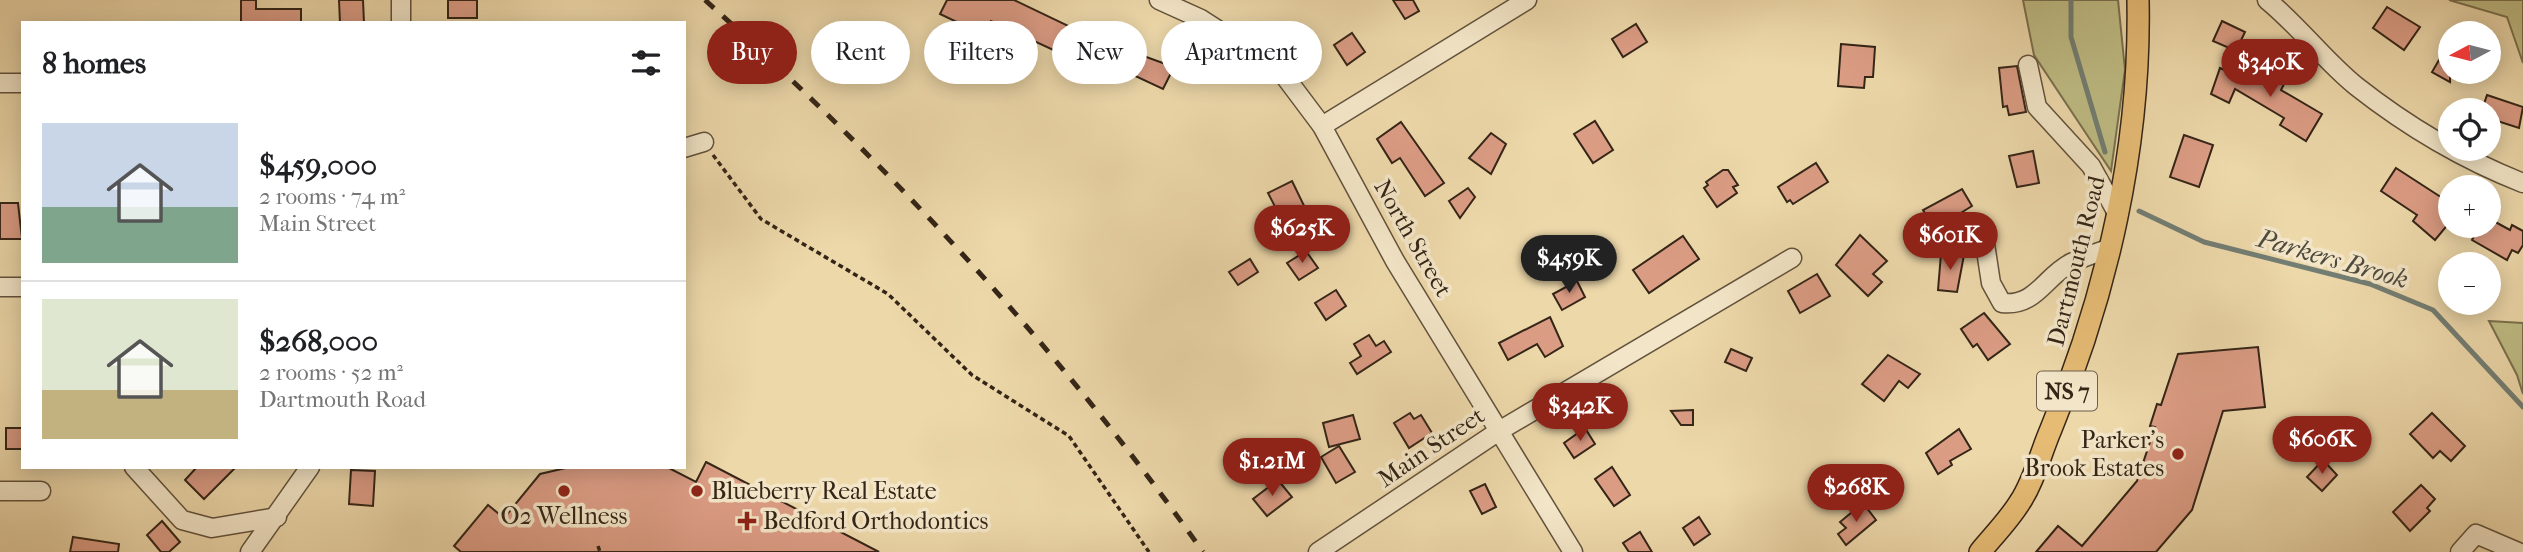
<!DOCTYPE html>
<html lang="en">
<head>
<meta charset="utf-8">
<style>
	:root { --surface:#fff; --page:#f6f6f6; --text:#202124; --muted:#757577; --line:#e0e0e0; --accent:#8f2418 }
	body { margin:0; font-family:"IM FELL French Canon",serif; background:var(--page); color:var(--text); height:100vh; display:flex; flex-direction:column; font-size:26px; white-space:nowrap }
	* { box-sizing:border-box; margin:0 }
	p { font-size:23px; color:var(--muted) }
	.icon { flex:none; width:38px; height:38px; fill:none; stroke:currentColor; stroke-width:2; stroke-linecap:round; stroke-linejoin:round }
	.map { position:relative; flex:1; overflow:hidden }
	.panel { position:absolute; left:21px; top:21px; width:665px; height:448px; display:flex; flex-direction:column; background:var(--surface); border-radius:0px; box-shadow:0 4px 18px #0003 }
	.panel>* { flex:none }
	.hud { position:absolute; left:707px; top:21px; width:665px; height:63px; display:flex; gap:14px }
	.needle { width:46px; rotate:263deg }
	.controls { position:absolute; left:2438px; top:21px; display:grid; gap:14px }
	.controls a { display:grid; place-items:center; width:63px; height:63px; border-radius:50%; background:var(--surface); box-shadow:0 4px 18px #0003; font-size:35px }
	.price { position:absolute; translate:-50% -60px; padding:0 16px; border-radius:24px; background:var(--accent); color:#fff; font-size:23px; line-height:46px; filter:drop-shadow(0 2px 4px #0008) }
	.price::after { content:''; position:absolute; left:50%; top:42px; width:21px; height:16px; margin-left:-10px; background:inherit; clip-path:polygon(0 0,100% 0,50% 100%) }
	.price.active { background:#222; color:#fff }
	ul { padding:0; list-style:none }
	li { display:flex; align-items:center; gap:21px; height:175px; padding:0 21px }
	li+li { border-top:2px solid var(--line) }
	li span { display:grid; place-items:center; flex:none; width:196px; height:140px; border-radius:0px; color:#555 }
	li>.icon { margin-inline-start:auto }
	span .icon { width:84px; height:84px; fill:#fffc; stroke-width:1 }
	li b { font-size:30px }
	h2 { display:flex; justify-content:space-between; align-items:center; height:84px; padding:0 21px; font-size:30px }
	.pill { padding:0 24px; border-radius:32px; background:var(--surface); box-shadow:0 4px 18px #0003; font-size:24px; line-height:63px }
	.pill.active { background:var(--accent); color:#fff }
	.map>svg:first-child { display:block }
	.green { fill:#bfbc84; stroke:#7a704e; stroke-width:2 }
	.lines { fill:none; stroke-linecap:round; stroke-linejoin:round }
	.stream { stroke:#727d73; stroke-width:5 }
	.building { fill:#db9c84; stroke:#342517; stroke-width:2 }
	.minor-casing { stroke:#62523c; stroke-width:21 }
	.major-casing { stroke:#342517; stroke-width:24 }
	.path { stroke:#342517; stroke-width:3.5; stroke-dasharray:5 3.5; stroke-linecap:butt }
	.minor { stroke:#f3e6c8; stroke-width:18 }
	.major { stroke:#e6bc75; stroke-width:21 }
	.rail { stroke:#342517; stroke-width:5; stroke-dasharray:12 12; stroke-linecap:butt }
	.poi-dot { fill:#8f2418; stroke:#f3e6c8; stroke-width:2.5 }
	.labels { text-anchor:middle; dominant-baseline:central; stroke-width:7; stroke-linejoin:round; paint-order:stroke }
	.shield { fill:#f3e6c8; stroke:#6d5f4c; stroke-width:2 }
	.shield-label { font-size:23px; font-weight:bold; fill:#342517 }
	.street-label { font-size:24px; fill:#342517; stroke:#f3e6c8 }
	.poi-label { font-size:24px; fill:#342517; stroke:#f3e6c8; text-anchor:start }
	.water-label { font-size:26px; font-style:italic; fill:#4e4a3e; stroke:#f3e6c8 }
</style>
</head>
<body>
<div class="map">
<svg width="2523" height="552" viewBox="0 0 2523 552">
	<rect width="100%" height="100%" fill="#edd8aa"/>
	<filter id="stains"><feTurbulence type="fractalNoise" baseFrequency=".00286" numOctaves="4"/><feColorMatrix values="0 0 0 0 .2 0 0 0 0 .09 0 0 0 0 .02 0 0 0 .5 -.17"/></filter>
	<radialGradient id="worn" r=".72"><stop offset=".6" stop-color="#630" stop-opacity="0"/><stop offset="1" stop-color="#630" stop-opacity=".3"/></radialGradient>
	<g class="green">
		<polygon points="2023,0 2118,0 2125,70 2111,171 2034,55"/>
		<polygon points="2449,0 2523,0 2523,63 2507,17"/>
		<polygon points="2489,321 2523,323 2523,394 2517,375"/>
	</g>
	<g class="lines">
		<g class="stream">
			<polyline points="2071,0 2071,37 2105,152"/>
			<polyline points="2139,211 2204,242 2370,284 2433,310 2523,407"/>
		</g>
	</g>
	<g class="building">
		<polygon points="241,0 256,0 256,9 301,9 301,23 241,23"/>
		<polygon points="339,0 363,0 364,23 340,23"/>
		<rect x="448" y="0" width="29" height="18"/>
		<polygon points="947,0 1014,0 1139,60 1141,55 1174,67 1163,89 1112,65 1107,75 991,21 984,35 940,14"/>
		<polygon points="1393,0 1413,0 1419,11 1405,19"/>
		<polygon points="2387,7 2420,27 2404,50 2373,28"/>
		<polygon points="2222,21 2245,32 2236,51 2213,41"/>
		<polygon points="1636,24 1647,42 1623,57 1612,39"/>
		<polygon points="1352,33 1365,52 1347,65 1334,45"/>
		<polygon points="2450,41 2450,82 2432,72"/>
		<polygon points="1841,44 1875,47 1873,77 1865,77 1864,88 1838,86"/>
		<polygon points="2261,65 2286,80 2281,90 2322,114 2306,141 2280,125 2284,118 2235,89 2229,103 2211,94 2220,68 2250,82"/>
		<polygon points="2017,66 2026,112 2009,115 2007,106 2003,107 1999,68"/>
		<polygon points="2487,95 2523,107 2519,128 2488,118 2488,110 2482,110"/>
		<polygon points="1595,121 1613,150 1593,163 1574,134"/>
		<polygon points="1401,122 1444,183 1425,196 1400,158 1392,163 1377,139"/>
		<polygon points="1491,133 1506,144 1491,174 1469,158"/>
		<polygon points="2184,135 2213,145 2199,187 2170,177"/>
		<polygon points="2033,151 2039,183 2017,187 2009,156"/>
		<polygon points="1816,163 1828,182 1793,204 1790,200 1787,202 1778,187"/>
		<polygon points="2396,168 2450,203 2450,222 2435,240 2413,221 2417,215 2381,191"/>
		<polygon points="1723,170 1728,170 1738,185 1733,187 1737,193 1717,207 1704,188 1708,185 1706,182"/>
		<polygon points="1292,181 1309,216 1286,228 1268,193"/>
		<polygon points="1468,188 1475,197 1460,218 1449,201"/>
		<polygon points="1962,189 1972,206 1935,229 1923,210"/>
		<polygon points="0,203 18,203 22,239 0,239"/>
		<polygon points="2488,218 2510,230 2512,225 2523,231 2523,245 2518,253 2512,250 2507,260 2472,240 2480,226 2488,226"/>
		<polygon points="1860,235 1887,261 1873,274 1882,282 1868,296 1836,265"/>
		<polygon points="1683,236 1699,259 1649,293 1633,270"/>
		<polygon points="1306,251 1318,268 1299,280 1287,263"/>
		<polygon points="1941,254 1964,255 1957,292 1938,290"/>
		<polygon points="1250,259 1258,272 1238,285 1229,272"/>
		<polygon points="1817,274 1830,296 1800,313 1788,291"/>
		<polygon points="1577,281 1585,297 1562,310 1553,294"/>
		<polygon points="1336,290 1346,306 1326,320 1315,303"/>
		<polygon points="1984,313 2010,344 1988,360 1977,344 1973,347 1961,329"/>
		<polygon points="1550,317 1563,346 1545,357 1537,344 1508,360 1499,343"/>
		<polygon points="1369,335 1376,346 1384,341 1391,352 1357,374 1350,363 1361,356 1354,344"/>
		<polygon points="2258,347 2265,407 2223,411 2192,510 2156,552 2036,552 2058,526 2082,546 2137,481 2155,427 2150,426 2157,404 2161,405 2178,354"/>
		<polygon points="1731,349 1752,358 1746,371 1725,362"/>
		<polygon points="1888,355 1920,374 1908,388 1899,381 1884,401 1862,384"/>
		<polygon points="1693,410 1693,425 1681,425 1671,411"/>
		<polygon points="1410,413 1414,419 1421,415 1432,433 1409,448 1394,423"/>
		<polygon points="2432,413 2465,446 2451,461 2440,451 2433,458 2410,434"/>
		<polygon points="1353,415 1360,439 1329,447 1323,423"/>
		<rect x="6" y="428" width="17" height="21"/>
		<polygon points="1585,428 1595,444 1574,458 1564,443"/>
		<polygon points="1959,429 1971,449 1950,461 1952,465 1938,474 1926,453"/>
		<polygon points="1339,446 1355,472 1336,483 1321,457"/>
		<polygon points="2323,460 2337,475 2322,491 2307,477"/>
		<polygon points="706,462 879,552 461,552 454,546 488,505 504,518 540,474 570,467 667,467 696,482"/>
		<polygon points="197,467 236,467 204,499 185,480"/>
		<polygon points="1612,467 1630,495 1614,506 1595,479"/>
		<polygon points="351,470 375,471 373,506 349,504"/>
		<polygon points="1278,480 1292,497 1267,516 1253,499"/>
		<polygon points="1485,484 1496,507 1482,514 1470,491"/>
		<polygon points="2421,485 2435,499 2427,508 2430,511 2410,531 2393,512"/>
		<polygon points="1863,503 1876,520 1846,545 1838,534 1846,528 1840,522"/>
		<polygon points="1699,517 1710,534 1694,545 1683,528"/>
		<polygon points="162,521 180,542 169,552 161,552 147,535"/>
		<polygon points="1640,532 1652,552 1629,552 1623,543"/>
		<polygon points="73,537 119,544 118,552 70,552"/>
	</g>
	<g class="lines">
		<g class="minor-casing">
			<g id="minor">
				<polyline points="401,0 401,23"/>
				<polyline points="1159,0 1201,19 1280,70 1322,126 1395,261 1573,552"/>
				<path d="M2267,0C2299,26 2324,60 2356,86C2408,127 2462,159 2523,183"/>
				<polyline points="2028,65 2037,107 2091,166 2117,213"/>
				<polyline points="0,83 23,83"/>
				<polyline points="1322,126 1527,0"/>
				<polyline points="684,148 704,142"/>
				<path d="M1983,231L1991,283L2002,303C2036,307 2045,276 2071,263C2083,257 2096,253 2108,249"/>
				<polyline points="0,287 23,287"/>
				<polyline points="134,467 182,520 212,528 277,517"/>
				<polyline points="0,491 41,491"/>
				<polyline points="250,552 310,467"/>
				<polyline points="1318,552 1499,431 1792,258"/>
				<polyline points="2460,552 2476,534 2518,552"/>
			</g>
		</g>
		<g class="major-casing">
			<path id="major" d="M1980,552C1993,536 2009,520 2020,502C2034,481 2041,452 2051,429C2107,294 2141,146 2138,0"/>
		</g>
		<g class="path">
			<polyline points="713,155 761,219 888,294 972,375 1069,436 1149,552"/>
			<polyline points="598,546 600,552"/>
		</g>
		<use href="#minor" class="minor"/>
		<use href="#major" class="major"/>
		<path class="rail" d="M705,0C890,166 1059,348 1203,552"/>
	</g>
	<g class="poi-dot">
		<circle cx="2178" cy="454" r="7"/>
		<circle cx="564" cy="491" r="7"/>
		<circle cx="697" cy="491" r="7"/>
		<path d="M743.5 510.5h7v7h7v7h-7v7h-7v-7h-7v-7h7z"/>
	</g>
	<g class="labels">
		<rect class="shield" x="2037" y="371.5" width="60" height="39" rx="5"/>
		<g class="shield-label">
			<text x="2067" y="391">NS 7</text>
		</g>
		<g class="street-label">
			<text transform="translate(1413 238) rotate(60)">North Street</text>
			<text transform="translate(2076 261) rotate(-76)">Dartmouth Road</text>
			<text transform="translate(1431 447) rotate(-34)">Main Street</text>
		</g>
		<g class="poi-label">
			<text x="2164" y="440" text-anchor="end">Parker's<tspan x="2164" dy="28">Brook Estates</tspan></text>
			<text x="711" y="491">Blueberry Real Estate</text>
			<text x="564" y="516" text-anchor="middle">O2 Wellness</text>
			<text x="763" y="521">Bedford Orthodontics</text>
		</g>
		<g class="water-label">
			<text transform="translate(2333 259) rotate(16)">Parkers Brook</text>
		</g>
	</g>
	<rect width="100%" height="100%" filter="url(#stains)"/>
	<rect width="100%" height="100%" fill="url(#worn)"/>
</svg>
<div class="controls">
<a><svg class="needle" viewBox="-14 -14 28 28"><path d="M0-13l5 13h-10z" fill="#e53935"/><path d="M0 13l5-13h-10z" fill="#757577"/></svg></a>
<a><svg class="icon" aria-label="locate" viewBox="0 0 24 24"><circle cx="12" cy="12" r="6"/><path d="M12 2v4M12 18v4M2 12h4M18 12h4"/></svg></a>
<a>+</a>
<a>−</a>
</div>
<b class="price" style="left:2270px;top:99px">$340K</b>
<b class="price" style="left:1302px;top:265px">$625K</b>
<b class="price" style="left:1950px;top:272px">$601K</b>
<b class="price active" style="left:1569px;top:295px">$459K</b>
<b class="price" style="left:1580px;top:443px">$342K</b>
<b class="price" style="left:2322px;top:476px">$606K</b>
<b class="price" style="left:1272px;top:498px">$1.21M</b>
<b class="price" style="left:1856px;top:524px">$268K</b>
<div class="hud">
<a class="pill active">Buy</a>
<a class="pill">Rent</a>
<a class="pill">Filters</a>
<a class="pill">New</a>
<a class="pill">Apartment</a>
</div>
<section class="panel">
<h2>8 homes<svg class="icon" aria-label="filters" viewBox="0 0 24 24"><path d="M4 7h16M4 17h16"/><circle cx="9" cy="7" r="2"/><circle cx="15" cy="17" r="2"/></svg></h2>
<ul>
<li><span style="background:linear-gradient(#c9d6e8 60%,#7fa58c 0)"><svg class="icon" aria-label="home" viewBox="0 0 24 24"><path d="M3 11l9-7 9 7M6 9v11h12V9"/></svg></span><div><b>$459,000</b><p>2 rooms · 74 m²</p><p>Main Street</p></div></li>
<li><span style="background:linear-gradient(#dfe7d0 65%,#c2b280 0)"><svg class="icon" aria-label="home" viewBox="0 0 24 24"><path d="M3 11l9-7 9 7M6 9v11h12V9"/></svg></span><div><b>$268,000</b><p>2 rooms · 52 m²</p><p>Dartmouth Road</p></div></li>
</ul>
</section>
</div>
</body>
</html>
